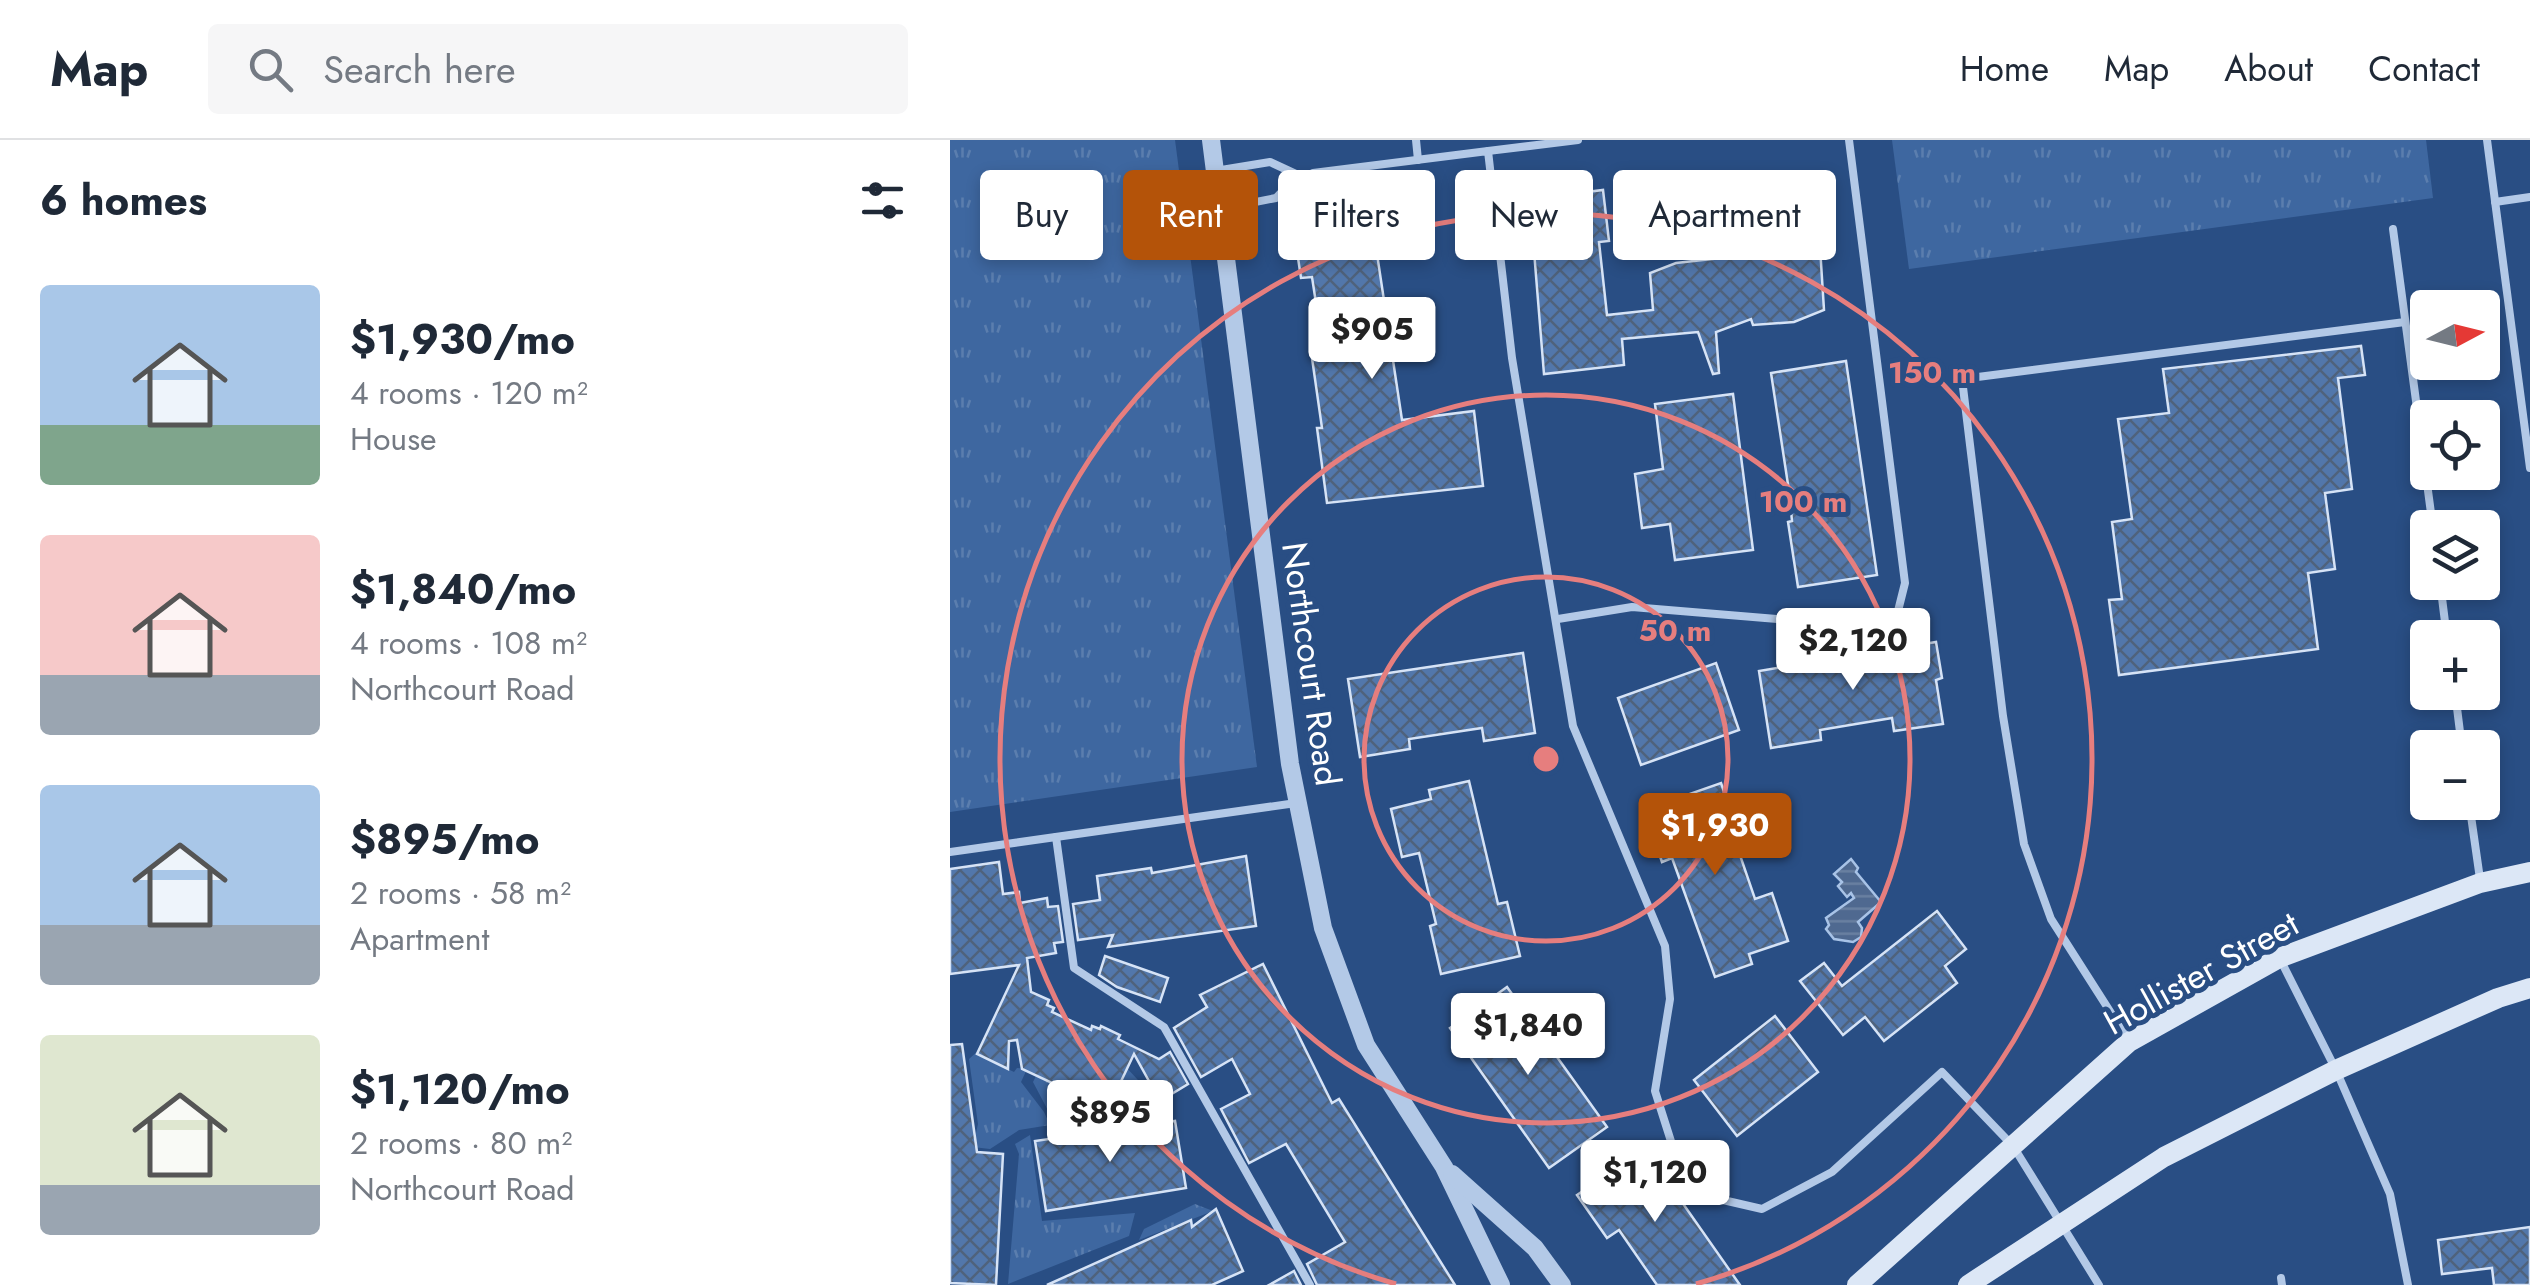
<!DOCTYPE html>
<html lang="en">
<head>
<meta charset="utf-8">
<style>
	:root { --surface:#fff; --page:#f6f6f7; --text:#1f2937; --muted:#747a83; --line:#e0e1e3; --accent:#b45309 }
	body { margin:0; font-family:Jost,sans-serif; background:var(--page); color:var(--text); height:100vh; display:flex; flex-direction:column; font-size:38px; white-space:nowrap }
	* { box-sizing:border-box; margin:0 }
	p { font-size:32px; color:var(--muted) }
	.icon { flex:none; width:55px; height:55px; fill:none; stroke:currentColor; stroke-width:2; stroke-linecap:round; stroke-linejoin:round }
	.map { position:relative; flex:1; overflow:hidden }
	.side { display:flex; flex-direction:column; background:var(--surface); width:950px }
	.side>* { flex:none }
	.hud { position:absolute; left:30px; top:30px; width:950px; height:90px; display:flex; gap:20px }
	.needle { width:65px; rotate:83deg }
	.fabs { position:absolute; left:1460px; top:150px; display:grid; gap:20px }
	.fabs a { display:grid; place-items:center; width:90px; height:90px; border-radius:10px; background:var(--surface); box-shadow:0 5px 15px #0003; font-size:50px }
	.price { position:absolute; translate:-50% -85px; padding:0 22px; border-radius:10px; background:#fff; color:#222; font-size:32px; line-height:65px; filter:drop-shadow(0 2px 5px #0008) }
	.price::after { content:''; position:absolute; left:50%; top:60px; width:30px; height:22px; margin-left:-15px; background:inherit; clip-path:polygon(0 0,100% 0,50% 100%) }
	.price.selected { background:var(--accent); color:#fff }
	ul { padding:0; list-style:none }
	li { display:flex; align-items:center; gap:30px; height:250px; padding:0 40px }
	li span { display:grid; place-items:center; flex:none; width:280px; height:200px; border-radius:10px; color:#555 }
	li>.icon { margin-inline-start:auto }
	span .icon { width:120px; height:120px; fill:#fffc; stroke-width:1 }
	li b { font-size:42px }
	h2 { display:flex; justify-content:space-between; align-items:center; height:120px; padding:0 40px; font-size:42px }
	.tag { padding:0 35px; border-radius:10px; background:var(--surface); box-shadow:0 5px 15px #0003; font-size:35px; line-height:90px }
	.tag.selected { background:var(--accent); color:#fff }
	header { display:flex; align-items:center; gap:60px; box-sizing:border-box; height:140px; padding:0 50px; background:var(--surface); border-bottom:2px solid var(--line) }
	header strong { font-size:48px }
	nav { display:flex; gap:55px; margin-inline-start:auto; font-size:35px }
	.search { width:700px; height:90px; background:var(--page); display:flex; align-items:center; gap:25px; box-sizing:border-box; padding:0 35px; border-radius:10px; color:var(--muted); font-size:38px }
	main { display:flex; flex:1; min-height:0 }
	.map>svg:first-child { display:block }
	.grass { fill:url(#grass-tufts) }
	.water { fill:url(#water-rules); stroke:#a8c3e7; stroke-width:2.5 }
	.building { fill:url(#building-cross-hatch); stroke:#d6e3f6; stroke-width:2.5 }
	.lines { fill:none; stroke-linecap:round; stroke-linejoin:round }
	.service { stroke:#b3c9e7; stroke-width:8 }
	.tertiary { stroke:#b3c9e7; stroke-width:18 }
	.secondary { stroke:#dce7f6; stroke-width:20 }
	.ring { fill:none; stroke:#e67e7e; stroke-width:5 }
	.labels { text-anchor:middle; dominant-baseline:central; stroke-width:10; stroke-linejoin:round; paint-order:stroke }
	.street-label { font-size:35px; fill:#fff; stroke:#294e84 }
	.centre { fill:#e67e7e; stroke:#294e84; stroke-width:5 }
	.ring-label { font-size:30px; text-anchor:middle; font-weight:bold; fill:#e67e7e; stroke:#294e84; stroke-width:10; stroke-linejoin:round; paint-order:stroke }
</style>
</head>
<body>
<header>
<strong>Map</strong>
<div class="search"><svg class="icon" aria-label="search" viewBox="0 0 24 24"><circle cx="10" cy="10" r="6"/><path d="M15 15l6 6"/></svg>Search here</div>
<nav><a>Home</a><a>Map</a><a>About</a><a>Contact</a></nav>
</header>
<main>
<section class="side">
<h2>6 homes<svg class="icon" aria-label="filters" viewBox="0 0 24 24"><path d="M4 7h16M4 17h16"/><circle cx="9" cy="7" r="2"/><circle cx="15" cy="17" r="2"/></svg></h2>
<ul>
<li><span style="background:linear-gradient(#a9c7e8 70%,#7fa58c 0)"><svg class="icon" aria-label="home" viewBox="0 0 24 24"><path d="M3 11l9-7 9 7M6 9v11h12V9"/></svg></span><div><b>$1,930/mo</b><p>4 rooms · 120 m²</p><p>House</p></div></li>
<li><span style="background:linear-gradient(#f6c9c9 70%,#9aa5b1 0)"><svg class="icon" aria-label="home" viewBox="0 0 24 24"><path d="M3 11l9-7 9 7M6 9v11h12V9"/></svg></span><div><b>$1,840/mo</b><p>4 rooms · 108 m²</p><p>Northcourt Road</p></div></li>
<li><span style="background:linear-gradient(#a9c7e8 70%,#9aa5b1 0)"><svg class="icon" aria-label="home" viewBox="0 0 24 24"><path d="M3 11l9-7 9 7M6 9v11h12V9"/></svg></span><div><b>$895/mo</b><p>2 rooms · 58 m²</p><p>Apartment</p></div></li>
<li><span style="background:linear-gradient(#dfe7d0 75%,#9aa5b1 0)"><svg class="icon" aria-label="home" viewBox="0 0 24 24"><path d="M3 11l9-7 9 7M6 9v11h12V9"/></svg></span><div><b>$1,120/mo</b><p>2 rooms · 80 m²</p><p>Northcourt Road</p></div></li>
</ul>
</section>
<div class="map">
<svg width="1580" height="1145" viewBox="0 0 1580 1145">
	<defs>
		<pattern id="grass-tufts" width="24" height="20" patternUnits="userSpaceOnUse" patternTransform="scale(2.5)"><rect width="24" height="20" fill="#3e67a0"/><path d="M3 7l-1-3M5 7V3M7 7l1-3M15 17l-1-3M17 17v-4M19 17l1-3" fill="none" stroke="#5b7eae"/></pattern>
		<pattern id="water-rules" width="6" height="5" patternUnits="userSpaceOnUse" patternTransform="scale(2.5)"><rect width="6" height="5" fill="#4f6990"/><path d="M0 2.5h6" fill="none" stroke="#6980a1"/></pattern>
		<pattern id="building-cross-hatch" width="8" height="8" patternUnits="userSpaceOnUse" patternTransform="scale(2.5)"><rect width="8" height="8" fill="#5277ab"/><path d="M0 0l8 8M0 8l8-8" fill="none" stroke="#4f627c"/></pattern>
	</defs>
	<rect width="100%" height="100%" fill="#294e84"/>
	<g class="grass">
		<polygon points="0,0 225,0 307,627 0,672"/>
		<polygon points="942,0 1476,0 1483,58 959,129"/>
		<polygon points="29,910 49,919 47,924 64,932 67,928 77,929 71,942 94,972 100,985 69,990 40,1009 23,1007 28,984 19,919"/>
		<polygon points="173,924 202,955 168,970 103,980 83,942 87,934 107,945 115,943 112,951 119,954 118,958 157,971 165,954 161,952"/>
		<polygon points="80,995 92,1081 185,1073 179,1096 58,1144 69,1014 65,1004"/>
		<polygon points="245,1064 263,1071 189,1100 194,1089"/>
	</g>
	<polygon class="water" points="901,719 908,728 906,732 931,762 908,782 912,788 911,797 903,802 884,799 876,789 879,785 876,778 904,758 901,753 897,757 888,746 892,742 884,734"/>
	<g class="building">
		<polygon points="653,50 659,101 649,102 657,175 703,170 700,133 726,123 870,107 874,170 844,182 803,185 801,179 766,192 769,233 763,234 748,192 672,199 674,225 594,234 584,111 578,111 572,60"/>
		<polygon points="421,74 452,280 524,271 533,346 377,363 367,288 372,288 361,211 373,209 362,137 351,138 344,91 389,84 389,79"/>
		<polygon points="1411,206 1415,235 1388,238 1402,349 1375,353 1385,429 1358,433 1368,509 1169,535 1159,460 1172,459 1162,382 1182,379 1168,279 1219,273 1213,229"/>
		<polygon points="896,221 927,435 848,447 838,382 842,381 839,351 821,233"/>
		<polygon points="783,254 803,410 725,420 720,384 692,388 685,334 713,329 705,264"/>
		<polygon points="986,502 992,538 986,540 993,584 944,591 942,578 870,590 871,600 821,608 809,531"/>
		<polygon points="573,513 585,593 534,601 532,588 459,599 460,609 410,617 398,539"/>
		<polygon points="766,523 789,590 691,625 668,558"/>
		<polygon points="519,641 548,764 557,762 570,816 491,834 480,786 486,784 469,713 452,717 441,669 481,659 479,650"/>
		<polygon points="771,643 786,687 781,689 805,759 822,753 838,801 799,814 802,824 765,837 722,718 712,722 694,670"/>
		<polygon points="296,716 306,786 158,807 163,795 128,800 123,764 150,760 147,736 201,728 202,733"/>
		<polygon points="49,722 53,754 69,752 70,763 97,758 98,767 108,766 113,802 104,803 106,813 77,818 81,852 99,860 97,865 104,868 102,872 141,890 142,886 150,889 151,886 170,895 168,899 209,919 220,912 238,944 210,961 184,914 155,975 117,957 119,954 111,951 113,948 72,929 67,900 59,901 58,929 27,914 69,825 0,834 0,729"/>
		<polygon points="987,771 1016,809 995,826 1007,843 934,901 915,877 893,895 850,841 874,823 892,846"/>
		<polygon points="155,816 218,838 210,862 167,847 149,835"/>
		<polygon points="313,824 382,963 389,959 505,1145 367,1145 357,1124 395,1102 336,1004 299,1023 271,969 300,954 282,919 251,937 224,888 257,867 250,855"/>
		<polygon points="557,847 657,987 599,1028 500,888"/>
		<polygon points="825,876 868,932 787,996 744,940"/>
		<polygon points="12,904 27,1012 53,1014 46,1145 0,1143 0,905"/>
		<polygon points="225,981 236,1048 96,1071 85,1001"/>
		<polygon points="694,1008 790,1145 707,1145 669,1090 657,1098 627,1055"/>
		<polygon points="266,1069 293,1131 262,1145 97,1145 241,1080 242,1087"/>
		<polygon points="1580,1087 1580,1145 1544,1145 1542,1128 1492,1134 1488,1100"/>
		<polygon points="344,1131 351,1145 319,1145"/>
	</g>
	<g class="lines">
		<g class="service">
			<polyline points="466,0 468,20"/>
			<polyline points="1537,0 1580,328"/>
			<polyline points="538,11 628,0"/>
			<polyline points="265,31 320,22 348,35 326,58 270,69"/>
			<polyline points="363,33 538,11 562,218 623,586 715,806 720,859 705,951 726,1017 773,1060 812,1069 882,1032 992,932 1063,1006 1149,1145"/>
			<polyline points="1545,62 1580,57"/>
			<polyline points="1443,89 1483,388"/>
			<polyline points="1490,442 1497,498"/>
			<polyline points="608,479 682,467 912,486 947,475 955,443 899,0"/>
			<polyline points="1505,552 1512,608"/>
			<polyline points="1519,662 1530,739"/>
			<polyline points="106,697 124,828 214,887 360,1145"/>
			<polyline points="0,712 346,663"/>
			<polyline points="1331,821 1386,930 1440,1054 1458,1145"/>
			<polyline points="1177,898 1101,779 1074,704 1053,576 1012,239 1455,182"/>
			<polyline points="1331,1138 1332,1145"/>
		</g>
		<g class="tertiary">
			<polyline points="261,0 340,624 373,788 416,905 494,1027 551,1145"/>
			<polyline points="502,1034 585,1108 612,1145"/>
		</g>
		<g class="secondary">
			<polyline points="907,1145 1179,902 1329,818 1530,743 1580,732"/>
			<polyline points="1018,1145 1214,1017 1386,930 1548,858 1580,848"/>
		</g>
	</g>
	<g class="ring">
		<circle cx="596" cy="619" r="182"/>
		<circle cx="596" cy="619" r="364"/>
		<path d="M446 1144A546 546 0 1 1 746 1144"/>
	</g>
	<g class="labels">
		<g class="street-label">
			<text transform="translate(361 524) rotate(82)">Northcourt Road</text>
			<text transform="translate(1251 833) rotate(-29)">Hollister Street</text>
		</g>
	</g>
	<circle cx="596" cy="619" r="15" class="centre"/>
	<g class="ring-label">
		<text x="982" y="243">150 m</text>
		<text x="853" y="372">100 m</text>
		<text x="725" y="501">50 m</text>
	</g>
</svg>
<div class="fabs">
<a><svg class="needle" viewBox="-14 -14 28 28"><path d="M0-13l5 13h-10z" fill="#e53935"/><path d="M0 13l5-13h-10z" fill="#747a83"/></svg></a>
<a><svg class="icon" aria-label="locate" viewBox="0 0 24 24"><circle cx="12" cy="12" r="6"/><path d="M12 2v4M12 18v4M2 12h4M18 12h4"/></svg></a>
<a><svg class="icon" aria-label="layers" viewBox="0 0 24 24"><path d="M12 4l9 5-9 5-9-5zM3 14l9 5 9-5"/></svg></a>
<a>+</a>
<a>−</a>
</div>
<b class="price" style="left:422px;top:242px">$905</b>
<b class="price" style="left:903px;top:553px">$2,120</b>
<b class="price selected" style="left:765px;top:738px">$1,930</b>
<b class="price" style="left:578px;top:938px">$1,840</b>
<b class="price" style="left:160px;top:1025px">$895</b>
<b class="price" style="left:705px;top:1085px">$1,120</b>
<div class="hud">
<a class="tag">Buy</a>
<a class="tag selected">Rent</a>
<a class="tag">Filters</a>
<a class="tag">New</a>
<a class="tag">Apartment</a>
</div>
</div>
</main>
</body>
</html>
